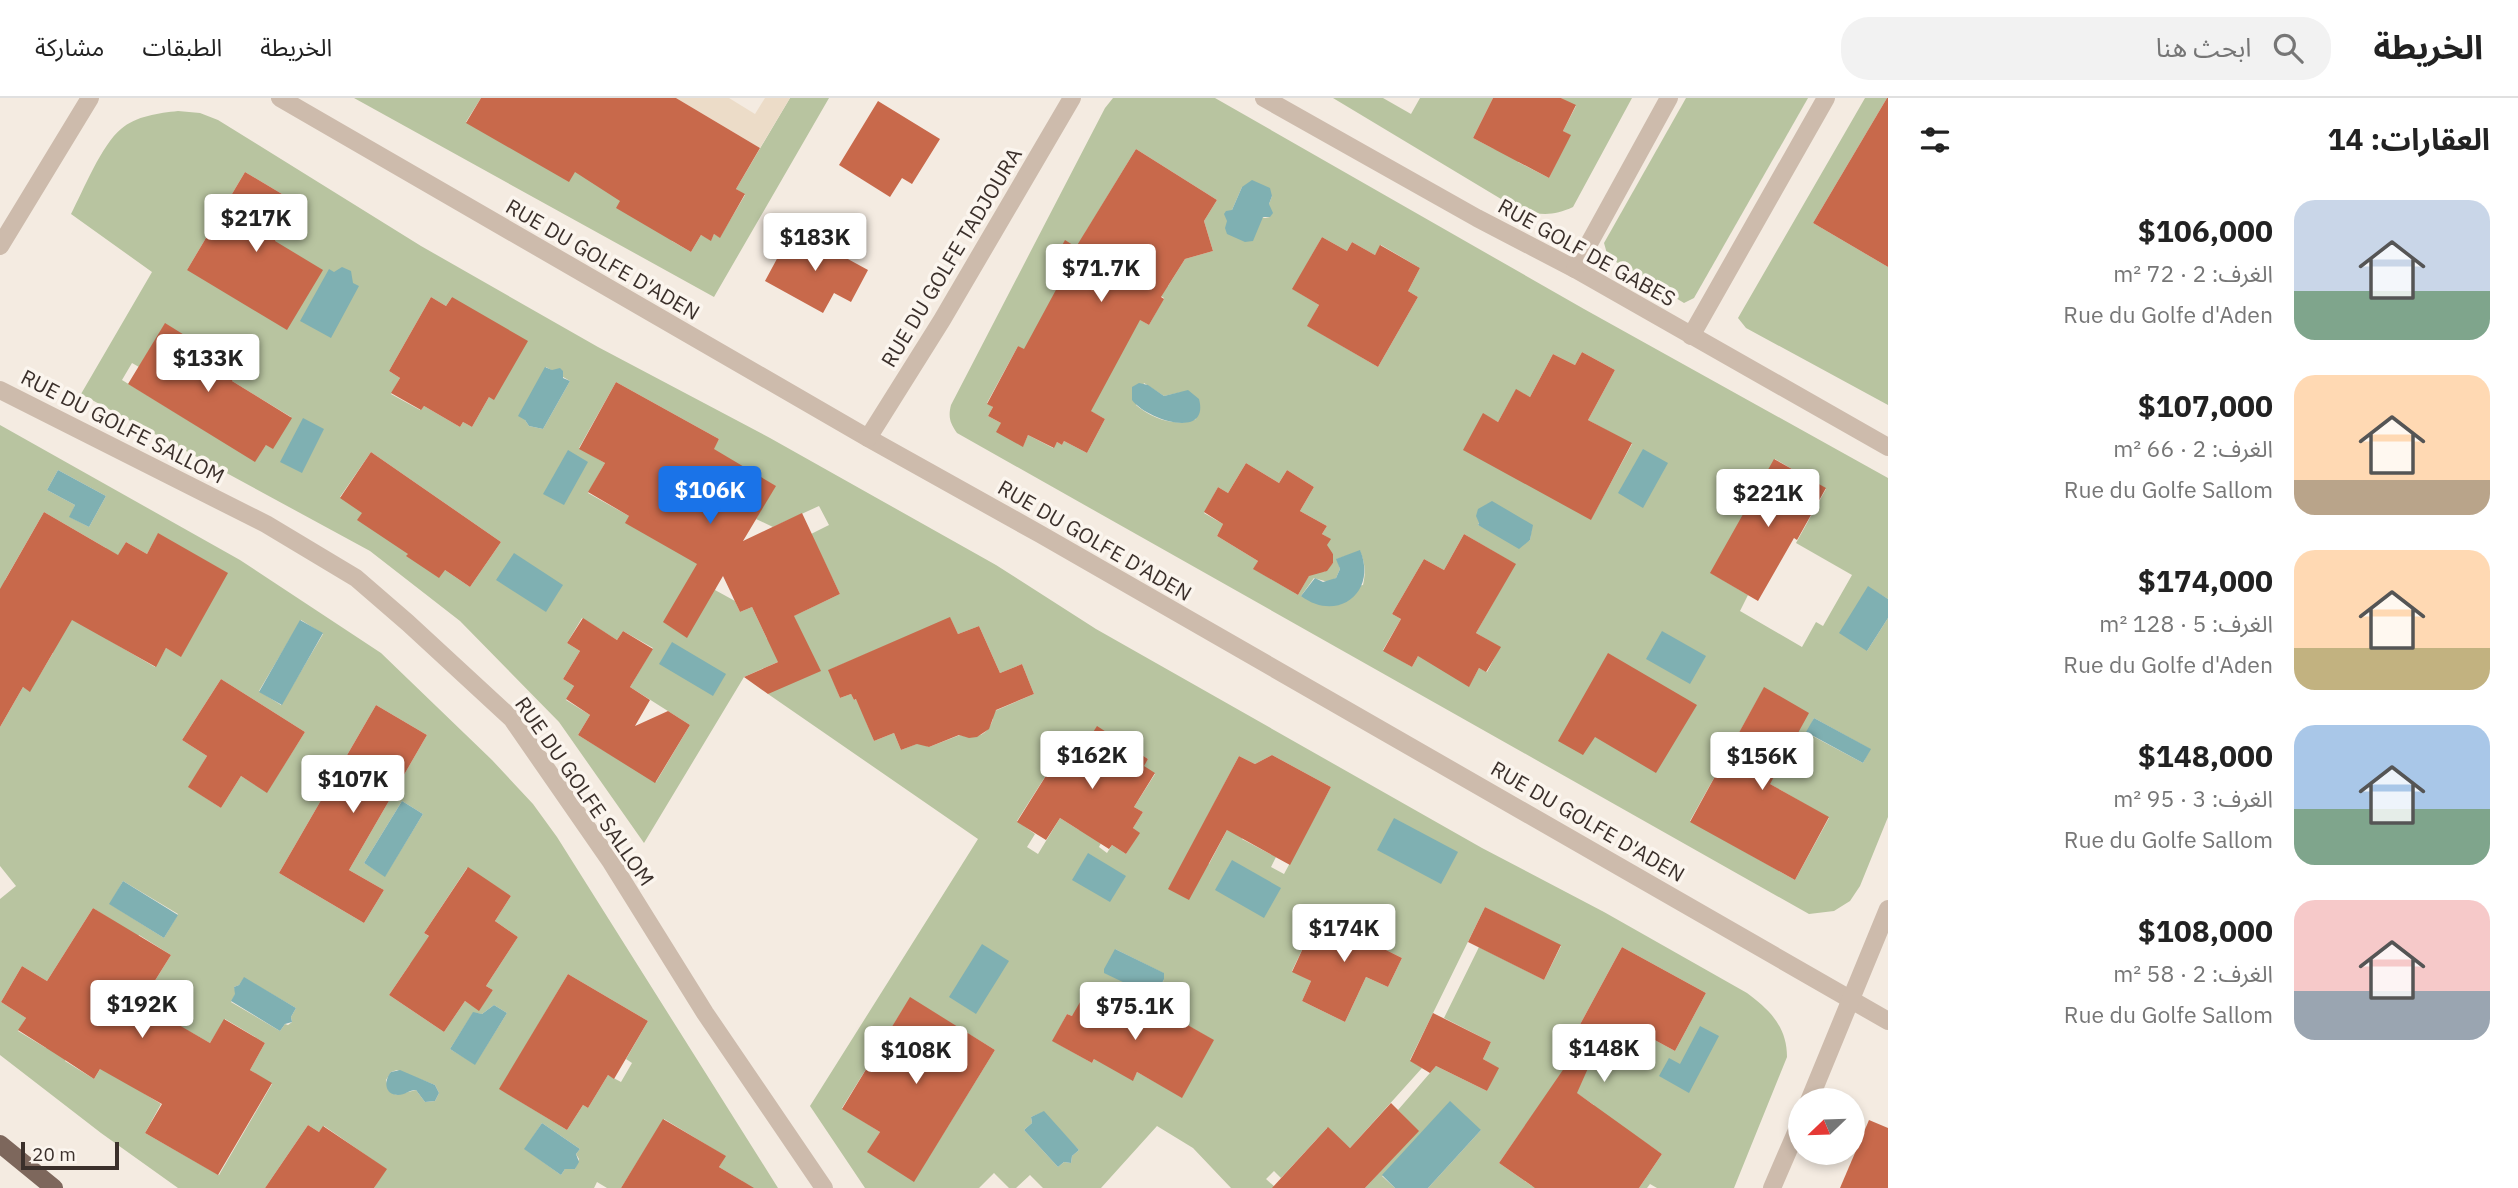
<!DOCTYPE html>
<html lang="ar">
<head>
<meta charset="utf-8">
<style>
	:root { --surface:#fff; --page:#f2f2f2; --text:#222; --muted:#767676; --line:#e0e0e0; --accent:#1a73e8 }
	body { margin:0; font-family:"IBM Plex Sans","Noto Sans Arabic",sans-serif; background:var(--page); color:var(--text); direction:rtl; height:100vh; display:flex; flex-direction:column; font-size:26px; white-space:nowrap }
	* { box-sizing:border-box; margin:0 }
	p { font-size:23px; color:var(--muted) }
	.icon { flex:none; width:38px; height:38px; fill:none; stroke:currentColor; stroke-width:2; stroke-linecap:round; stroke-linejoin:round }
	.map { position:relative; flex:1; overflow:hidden; direction:ltr }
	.panel { display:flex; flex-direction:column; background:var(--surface); width:630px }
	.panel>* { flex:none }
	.needle { width:46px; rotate:247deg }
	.controls { position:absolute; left:1788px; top:990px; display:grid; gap:14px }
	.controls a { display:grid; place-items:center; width:77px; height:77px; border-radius:50%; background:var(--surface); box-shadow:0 4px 10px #0003; font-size:35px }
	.scale { position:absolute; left:21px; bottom:18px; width:98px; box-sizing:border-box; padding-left:7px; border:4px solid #3b302b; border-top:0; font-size:19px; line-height:24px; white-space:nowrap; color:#3b302b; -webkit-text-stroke:5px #fbf5ee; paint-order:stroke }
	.price { position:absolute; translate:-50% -60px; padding:0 16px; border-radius:7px; background:#fff; color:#222; font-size:23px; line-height:46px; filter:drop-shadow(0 2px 4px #0008) }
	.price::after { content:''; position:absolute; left:50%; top:42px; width:21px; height:16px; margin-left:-10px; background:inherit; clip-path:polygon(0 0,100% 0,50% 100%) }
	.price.on { background:var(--accent); color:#fff }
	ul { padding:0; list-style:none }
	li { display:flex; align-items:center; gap:21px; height:175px; padding:0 28px }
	li span { display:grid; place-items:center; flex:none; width:196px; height:140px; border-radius:21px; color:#555 }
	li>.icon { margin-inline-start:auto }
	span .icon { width:84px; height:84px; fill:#fffc; stroke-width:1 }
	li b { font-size:30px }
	h2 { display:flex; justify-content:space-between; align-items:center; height:84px; padding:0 28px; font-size:30px }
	header { display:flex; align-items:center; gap:42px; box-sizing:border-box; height:98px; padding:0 35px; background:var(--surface); border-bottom:2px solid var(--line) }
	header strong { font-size:33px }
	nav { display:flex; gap:38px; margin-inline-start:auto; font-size:24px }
	.search { width:490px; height:63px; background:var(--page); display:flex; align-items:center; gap:18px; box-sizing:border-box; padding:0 24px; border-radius:28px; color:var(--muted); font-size:26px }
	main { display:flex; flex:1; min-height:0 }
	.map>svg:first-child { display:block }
	.green { fill:#b8c4a0; fill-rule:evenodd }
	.plaza { fill:#ecdcc8 }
	.water { fill:#7fb0b2 }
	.building { fill:#c8694b }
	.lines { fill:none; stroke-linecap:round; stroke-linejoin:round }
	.street { stroke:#cdbbac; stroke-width:18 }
	.primary { stroke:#7d675c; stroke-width:18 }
	.labels { text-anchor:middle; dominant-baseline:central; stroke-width:7; stroke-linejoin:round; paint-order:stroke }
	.street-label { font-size:21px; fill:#3b302b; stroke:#fbf5ee }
</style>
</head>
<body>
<header>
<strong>الخريطة</strong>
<div class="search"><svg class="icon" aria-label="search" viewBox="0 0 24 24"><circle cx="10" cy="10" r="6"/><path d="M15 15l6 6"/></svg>ابحث هنا</div>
<nav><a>الخريطة</a><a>الطبقات</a><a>مشاركة</a></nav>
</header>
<main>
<section class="panel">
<h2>العقارات: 14<svg class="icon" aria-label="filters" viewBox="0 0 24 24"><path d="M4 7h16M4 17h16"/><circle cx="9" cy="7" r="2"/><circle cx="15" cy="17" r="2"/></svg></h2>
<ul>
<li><span style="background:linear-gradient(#c9d6e8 65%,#7fa58c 0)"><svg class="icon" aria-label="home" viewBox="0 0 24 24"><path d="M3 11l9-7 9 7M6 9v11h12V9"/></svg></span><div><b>$106,000</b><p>الغرف: 2 · 72 m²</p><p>Rue du Golfe d'Aden</p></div></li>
<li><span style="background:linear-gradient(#ffd9b3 75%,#b9a48a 0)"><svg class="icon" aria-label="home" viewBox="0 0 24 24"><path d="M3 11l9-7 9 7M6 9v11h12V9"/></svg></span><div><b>$107,000</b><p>الغرف: 2 · 66 m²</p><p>Rue du Golfe Sallom</p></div></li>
<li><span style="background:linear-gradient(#ffd9b3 70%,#c2b280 0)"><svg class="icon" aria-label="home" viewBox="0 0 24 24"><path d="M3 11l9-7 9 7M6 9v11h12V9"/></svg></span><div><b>$174,000</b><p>الغرف: 5 · 128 m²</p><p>Rue du Golfe d'Aden</p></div></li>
<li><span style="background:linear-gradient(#a9c7e8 60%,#7fa58c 0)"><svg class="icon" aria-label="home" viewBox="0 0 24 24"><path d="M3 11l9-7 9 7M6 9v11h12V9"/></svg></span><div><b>$148,000</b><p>الغرف: 3 · 95 m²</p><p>Rue du Golfe Sallom</p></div></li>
<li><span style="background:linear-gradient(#f6c9c9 65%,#9aa5b1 0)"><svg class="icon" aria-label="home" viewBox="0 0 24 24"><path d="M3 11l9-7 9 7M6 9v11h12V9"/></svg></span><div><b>$108,000</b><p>الغرف: 2 · 58 m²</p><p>Rue du Golfe Sallom</p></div></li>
</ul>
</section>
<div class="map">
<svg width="1888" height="1090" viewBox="0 0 1888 1090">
	<rect width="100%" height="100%" fill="#f4ebe1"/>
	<g class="green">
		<polygon points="354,0 481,0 466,24 617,0 672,143 691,154 701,137 711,142 714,136 720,139 745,97 736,91 790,0 829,0 714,199"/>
		<path d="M1113,0H1215L1584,211L1888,380V501L1868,489L1867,553L1888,520V719L1860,788L1850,803L1834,813L1809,816L957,335C950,325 948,319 951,307L1105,10ZM1136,51L1217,102L1204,123L1213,153L1185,161L1168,188L1085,135ZM1242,89L1272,98L1269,106L1270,119L1265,120L1232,112ZM1322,139L1347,153L1352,144L1375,157L1381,147L1420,170L1408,193L1418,199L1378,269L1308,228L1319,207L1293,191ZM1065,143L1164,200L1149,227L1050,169ZM1018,248L1081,308L1105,321L1087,355L1064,343L1062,347L1057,344L1053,350L1028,337L1023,348L1001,325L988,318L993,309L987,305ZM1582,254L1615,272L1588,322L1632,346L1591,421L1483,316L1498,324L1516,292L1530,299L1553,256L1575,267ZM1144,285L1164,298L1182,294L1196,321C1176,330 1151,320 1136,307ZM1775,361L1826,391L1796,445L1852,477L1823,528L1816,524L1802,549L1740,513L1748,497L1711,475ZM1246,365L1279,385L1287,372L1314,389L1300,413L1327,428L1322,436L1330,441L1325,450L1333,456V465L1324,474L1312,472L1298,497L1254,471L1258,463L1217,438L1223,426L1204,415L1218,389L1228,395ZM1487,406L1532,428L1530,442L1522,447L1478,427ZM1464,436L1515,466L1476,535L1500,549L1487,574L1479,570L1469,588L1419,556L1412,569L1383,552L1401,521L1392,516L1424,461L1444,472ZM1360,453C1365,465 1366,474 1363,487L1301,498L1314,480L1328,484L1336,480L1340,471L1337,461ZM1764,590L1770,686L1829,720L1795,782L1690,723ZM1814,620L1870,651L1863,665L1807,635Z"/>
		<path d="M1333,0H1383L1411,16L1420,0H1493L1473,40L1494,51L1521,56L1518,64L1549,80L1570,37L1563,33L1576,8L1561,0H1632L1573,109C1552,119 1537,117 1516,110Z"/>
		<polygon points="1686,0 1808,0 1694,200 1684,205 1608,159 1604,145"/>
		<polygon points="1865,0 1887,0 1813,125 1888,169 1888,307 1746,230 1738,220"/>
		<path d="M178,13L200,15L218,22L421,148L598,249L770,340L996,467L1096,531L1482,750L1604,814L1747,895C1770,912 1787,929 1787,959L1734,1090H1657L1650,1086L1647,1090H1639L1662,1056L1604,1016L1580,1027L1594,1007L1557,982L1499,1065L1532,1088L1551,1090H1428L1481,1032L1382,1078L1395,1090H1365L1418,1033L1398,1012L1436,968L1487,993L1498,970L1483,961L1491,944L1444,920L1479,849L1544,882L1561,848L1485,809L1410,962L1422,970L1350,1050L1327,1030L1281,1080L1274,1073L1266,1081L1276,1090H1231L1193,1050L1157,1028L1101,1090H1043L1030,1077L1016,1090H1009L994,1075L979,1090H865L810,1008L978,741L768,596L809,550L744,579L644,745L559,624L460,523L370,453L81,296L152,174L71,116C83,93 102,46 121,31C136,18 159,15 178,13ZM245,74L297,105L275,143L187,172ZM431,199L446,208L452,199L489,299L472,329L463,324L460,329L424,308L420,312L391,296L400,280L389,273ZM165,226L239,271L232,283L291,319L266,347L255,363L122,282L132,265L139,269ZM546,269L570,283L543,331L529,328L525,322ZM616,284L719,341L681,410L629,418L588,395L605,365L579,350ZM371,354L501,444L470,489L445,472L407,458L413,449L340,399ZM751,374L775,388L756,421L773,429L819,408L829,427L811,436L840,496L783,523L767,541L752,509L740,514L735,503L715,492ZM582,520L617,542L623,533L653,550L630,589L690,627L656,684L578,637L590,617L566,602L574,588L563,581L580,553L567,545ZM950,520L958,536L979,528L1000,575L1022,566L1034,596L990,615L993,621C988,637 976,642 960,637L929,649L919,645L901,652L894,635L874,643L865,621L864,598L854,602L851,596L840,600L829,572ZM1097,629L1148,661L1143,668L1155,676L1134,709L1143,714L1133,730L1139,735L1126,756L1112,747L1107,755L1099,749L1101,745L1085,722L1079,732L1060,720L1038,756L1027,749L1035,736L1017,723L1074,633L1088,642ZM1272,657L1331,689L1284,776L1271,769L1276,759L1242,741L1249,727L1234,719L1209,766L1188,755L1239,658L1255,666ZM1334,810L1390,838L1384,851L1402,860L1388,889L1366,879L1345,924L1302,903L1311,883L1292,873L1310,835L1320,839ZM1622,849L1706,895L1675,953L1651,940L1634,970L1597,950L1593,958L1570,945ZM1115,851L1163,875C1165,883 1161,893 1155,898ZM910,900L995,952L914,1083L868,1054L880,1034L842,1010ZM1112,901L1134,914L1142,901L1213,942L1182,999L1137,974L1133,982L1097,956L1092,965L1053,943L1067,916L1072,918L1110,904ZM1043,1014L1079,1052L1072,1058L1071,1065L1064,1064L1058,1069L1024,1032L1032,1025L1031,1019Z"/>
		<path d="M0,327L240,462L381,555L492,662L533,706L557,739L778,1090H737L742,1083L719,1069L725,1058L664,1021L621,1090H607L597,1084L594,1090H374L386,1071L324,1028L319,1034L308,1027L265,1090H178L101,1035L0,957V801L16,788L0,768V629L23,589L30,593L53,555L45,550L56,530L41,521L44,515L62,525L106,450L44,414L5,482L12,487L3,505L0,503ZM58,372L106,398L89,429L70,419L75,407L47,392ZM158,436L227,475L181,558L166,550L155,569L107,541L114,529L87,513L126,444L147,456ZM301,522L323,536L281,607L259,593ZM221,581L305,634L267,694L241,678L221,710L189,689L207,658L182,642ZM376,607L427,637L349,772L384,792L364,825L279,775ZM402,703L423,716L385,778L364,765ZM467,770L511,798L495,823L518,839L486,888L493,892L479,912L465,903L444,934L389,897L410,866L422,873L440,846L424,835ZM123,783L178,816L164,840L110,806ZM93,810L124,830L112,850L125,858L139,837L171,857L94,981L65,963L74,948L55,936L46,950L18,933L26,920L1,904L22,868L47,883ZM568,876L648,923L626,961L632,965L621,984L608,977L588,1010L583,1007L567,1032L500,991ZM244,880L296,910L291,919L292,924L288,927L285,926L280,933L231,904L236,895L234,889L239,887ZM494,907L507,915L475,966L450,951L473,915L482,916ZM225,921L265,945L250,972L272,986L219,1077L145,1035L161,1006L140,993L178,927L210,945ZM397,972L435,987L439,995L435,1003L425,1004L416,992L396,997L389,993L386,982L391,974ZM542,1025L580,1051L576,1056L579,1061L575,1071H565L561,1077L525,1051Z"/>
	</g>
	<polygon class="plaza" points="676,0 729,0 755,16 765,0 790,0 760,50"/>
	<g class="water">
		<polygon points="1252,82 1270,90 1272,98 1269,106 1273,115 1270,119 1263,119 1253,143 1245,144 1227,136 1225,130 1227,123 1224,116 1226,113 1232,112 1242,89"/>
		<polygon points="342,169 351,173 353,185 359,188 331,240 300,223 329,171 334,174"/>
		<polygon points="545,269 552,272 560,270 563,273 563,280 570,283 543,331 529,328 525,322 518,318"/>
		<path d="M1139,285L1148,287L1164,298L1188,292L1199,301C1210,342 1147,322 1132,302V289Z"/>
		<polygon points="303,320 324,331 302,375 280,364"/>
		<polygon points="1643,351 1668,365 1643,410 1618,395"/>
		<polygon points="568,352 588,364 564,407 543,396"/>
		<polygon points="58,372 106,398 89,429 69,419 75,407 47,392"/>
		<polygon points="1492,403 1533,427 1530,442 1519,451 1478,427 1479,425 1476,418 1478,411"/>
		<path d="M1360,452C1378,495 1337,525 1301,498L1315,480L1323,484L1336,480L1340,471L1336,461Z"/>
		<polygon points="514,455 563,487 546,514 496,482"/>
		<polygon points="1868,488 1888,501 1888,520 1867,553 1839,535"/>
		<polygon points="300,522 323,535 282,607 259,594"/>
		<polygon points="1662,533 1706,558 1690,586 1646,561"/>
		<polygon points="672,544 726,576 713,598 659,566"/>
		<polygon points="1814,620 1871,651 1863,665 1806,634"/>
		<polygon points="402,703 423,716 385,779 364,765"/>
		<polygon points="1394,720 1458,754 1441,786 1377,752"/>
		<polygon points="1088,755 1126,778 1110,804 1072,782"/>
		<polygon points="1232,762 1281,790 1264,820 1215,792"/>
		<polygon points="123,783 178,817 164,840 109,806"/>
		<polygon points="982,846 1009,863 976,916 949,899"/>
		<polygon points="1115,851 1164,875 1164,881 1157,896 1152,898 1104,875 1104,871"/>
		<polygon points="244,879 296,910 291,919 292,924 285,926 280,933 231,903 235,896 234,889 239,887"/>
		<polygon points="494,907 507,915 475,967 450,951 473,914 482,916"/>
		<polygon points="1700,928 1719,938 1689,995 1659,978 1669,960 1680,966"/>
		<path d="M400,972L435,987L439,995L435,1003L425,1004L416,992C409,992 405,997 398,997C384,997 384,982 391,974Z"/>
		<polygon points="1450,1003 1481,1032 1428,1090 1395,1090 1382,1077"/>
		<polygon points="1044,1013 1079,1052 1072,1058 1071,1065 1064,1064 1058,1069 1024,1032 1032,1025 1031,1019"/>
		<polygon points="542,1025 580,1051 576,1056 579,1064 575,1071 565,1071 561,1077 524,1051"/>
	</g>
	<g class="building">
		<polygon points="481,0 676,0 760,50 736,91 745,96 720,140 714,136 711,143 701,137 691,154 616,110 620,103 575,74 569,84 466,25"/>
		<polygon points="1493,0 1561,0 1576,7 1563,33 1571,37 1549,80 1473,40"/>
		<polygon points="1887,0 1888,0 1888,169 1813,125"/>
		<polygon points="878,3 940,41 912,86 902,80 890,99 839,67"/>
		<polygon points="1136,51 1217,102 1204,123 1213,153 1185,161 1161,199 1164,201 1149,227 1140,222 1091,313 1105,321 1087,355 1064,343 1062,347 1057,344 1054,350 1028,337 1023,349 996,334 1001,325 988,318 993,309 987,306 1018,248 1024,251 1064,177 1050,169 1065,142 1076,149"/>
		<polygon points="245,74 297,105 275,143 323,172 287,232 187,172"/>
		<polygon points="793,131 868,172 851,204 834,195 823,215 765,183"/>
		<polygon points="1322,139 1347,153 1352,144 1375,157 1380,147 1420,170 1408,193 1418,199 1378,269 1307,228 1319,207 1292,191"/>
		<polygon points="431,199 446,208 452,199 528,243 494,302 489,299 472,329 463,324 460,329 424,308 421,312 391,295 400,280 389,273"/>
		<polygon points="165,225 239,271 232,283 292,320 273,351 266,347 255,364 128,286"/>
		<polygon points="1582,254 1615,272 1588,322 1632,345 1591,422 1463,352 1483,315 1498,324 1516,291 1530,299 1553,256 1575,267"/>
		<polygon points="616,284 719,341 714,351 776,388 743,443 802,415 840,496 794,518 821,573 768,596 744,579 778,564 752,509 740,514 723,478 687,540 663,524 697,466 625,425 629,418 588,394 605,365 579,351"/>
		<polygon points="371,354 501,444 470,489 445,472 439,480 406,458 408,456 357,422 362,415 340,400"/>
		<polygon points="1774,361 1826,390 1797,442 1794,440 1758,503 1710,475"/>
		<polygon points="1246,365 1279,385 1287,372 1314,389 1300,413 1327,428 1322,436 1331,441 1327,447 1333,456 1333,465 1327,473 1309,478 1298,497 1253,471 1258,463 1217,438 1223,426 1204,414 1218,389 1228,395"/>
		<polygon points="44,414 118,457 126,444 147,456 158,435 228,475 181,559 166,550 156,569 72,522 30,594 23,589 0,629 0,491"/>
		<polygon points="1464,436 1516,466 1476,535 1501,549 1486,574 1479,570 1469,589 1418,558 1412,569 1383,553 1401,521 1392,516 1424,461 1444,472"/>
		<polygon points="950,519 958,536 979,528 1000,575 1022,566 1034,596 996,612 989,631 977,639 969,640 959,637 929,649 917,646 901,652 894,635 874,643 856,601 854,602 851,596 840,600 828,572"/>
		<polygon points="583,520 617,542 623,533 653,551 630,589 650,602 635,628 668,613 690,627 655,685 578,637 590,617 566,601 574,588 563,581 580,553 567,545"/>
		<polygon points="1608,555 1697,607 1656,675 1595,639 1583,657 1558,643"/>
		<polygon points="221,581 305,634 267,695 241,678 221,710 188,689 207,658 182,642"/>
		<polygon points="1764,589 1809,615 1770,686 1829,719 1795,782 1690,724"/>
		<polygon points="376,607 427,637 349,772 384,792 364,825 279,775"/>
		<polygon points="1097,628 1148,661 1144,668 1155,675 1134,709 1143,714 1133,730 1140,735 1126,756 1112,747 1109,751 1060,720 1046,742 1017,724 1074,633 1088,642"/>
		<polygon points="1272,657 1331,689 1290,767 1227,732 1189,802 1168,791 1239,658 1255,666"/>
		<polygon points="468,769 511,798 495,823 518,839 486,888 493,892 479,913 465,903 444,934 389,897 429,838 424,835"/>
		<polygon points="1485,809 1561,847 1544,882 1468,844"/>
		<polygon points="93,810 171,857 141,905 210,945 224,921 265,945 250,972 272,985 218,1077 145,1035 162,1006 100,971 94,981 65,962 18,932 26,920 1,904 22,868 47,883"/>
		<polygon points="1334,810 1390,838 1384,851 1402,860 1388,889 1366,879 1345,924 1302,903 1311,883 1292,874 1310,835 1320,839"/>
		<polygon points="1622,849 1706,895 1675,953 1651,940 1634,970 1597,950 1577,995 1662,1056 1639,1090 1535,1090 1499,1065 1578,950 1570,945"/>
		<polygon points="568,876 648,923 614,981 608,977 588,1010 583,1007 567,1032 499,991"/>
		<polygon points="1087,892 1110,904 1111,901 1134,914 1142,901 1214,942 1182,1000 1137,974 1133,983 1094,961 1092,965 1052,943 1067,916 1072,918"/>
		<polygon points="910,899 995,952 914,1084 867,1054 880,1034 842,1011"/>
		<polygon points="1433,915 1491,944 1483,961 1499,970 1487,993 1436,968 1430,975 1410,963"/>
		<polygon points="1391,1005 1419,1033 1365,1090 1272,1090 1328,1029 1350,1050"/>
		<polygon points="663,1021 726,1058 719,1069 754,1090 621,1090"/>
		<polygon points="1869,1022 1888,1030 1888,1090 1840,1090"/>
		<polygon points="308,1027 319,1034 323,1028 387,1071 374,1090 265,1090"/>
	</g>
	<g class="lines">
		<g class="street">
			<polyline points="280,0 868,340 1040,436 1888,923"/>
			<polyline points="1264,0 1477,120 1575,171 1888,349"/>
			<polyline points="0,148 90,0"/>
			<polyline points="1575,171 1669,0"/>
			<polyline points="1691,238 1826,0"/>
			<polyline points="0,292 266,426 356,480 408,525 512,621 611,764 705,915 824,1090"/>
			<polyline points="868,340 942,222 1072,0"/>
			<polyline points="1809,1003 1888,811"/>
			<polyline points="1772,1090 1801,1023"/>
		</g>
		<polyline class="primary" points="0,1046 54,1090"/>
	</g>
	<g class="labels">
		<g class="street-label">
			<text transform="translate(1587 154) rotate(29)">RUE GOLF DE GABES</text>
			<text transform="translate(951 159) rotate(-59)">RUE DU GOLFE TADJOURA</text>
			<text transform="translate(603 161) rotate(30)">RUE DU GOLFE D'ADEN</text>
			<text transform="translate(123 328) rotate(27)">RUE DU GOLFE SALLOM</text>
			<text transform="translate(1095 442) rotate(30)">RUE DU GOLFE D'ADEN</text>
			<text transform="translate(585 693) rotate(55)">RUE DU GOLFE SALLOM</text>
			<text transform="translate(1588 723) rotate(30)">RUE DU GOLFE D'ADEN</text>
		</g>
	</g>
</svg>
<div class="controls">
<a><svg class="needle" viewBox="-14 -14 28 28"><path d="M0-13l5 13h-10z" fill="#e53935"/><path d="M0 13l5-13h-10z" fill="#767676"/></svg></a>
</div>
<div class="scale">20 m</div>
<b class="price" style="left:256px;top:156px">$217K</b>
<b class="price" style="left:815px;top:175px">$183K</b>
<b class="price" style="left:1101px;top:206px">$71.7K</b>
<b class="price" style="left:208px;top:296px">$133K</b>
<b class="price on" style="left:710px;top:428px">$106K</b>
<b class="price" style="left:1768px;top:431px">$221K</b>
<b class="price" style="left:1092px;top:693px">$162K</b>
<b class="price" style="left:1762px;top:694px">$156K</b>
<b class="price" style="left:353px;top:717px">$107K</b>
<b class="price" style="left:1344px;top:866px">$174K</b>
<b class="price" style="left:142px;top:942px">$192K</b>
<b class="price" style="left:1135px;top:944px">$75.1K</b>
<b class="price" style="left:1604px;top:986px">$148K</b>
<b class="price" style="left:916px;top:988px">$108K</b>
</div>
</main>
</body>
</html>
